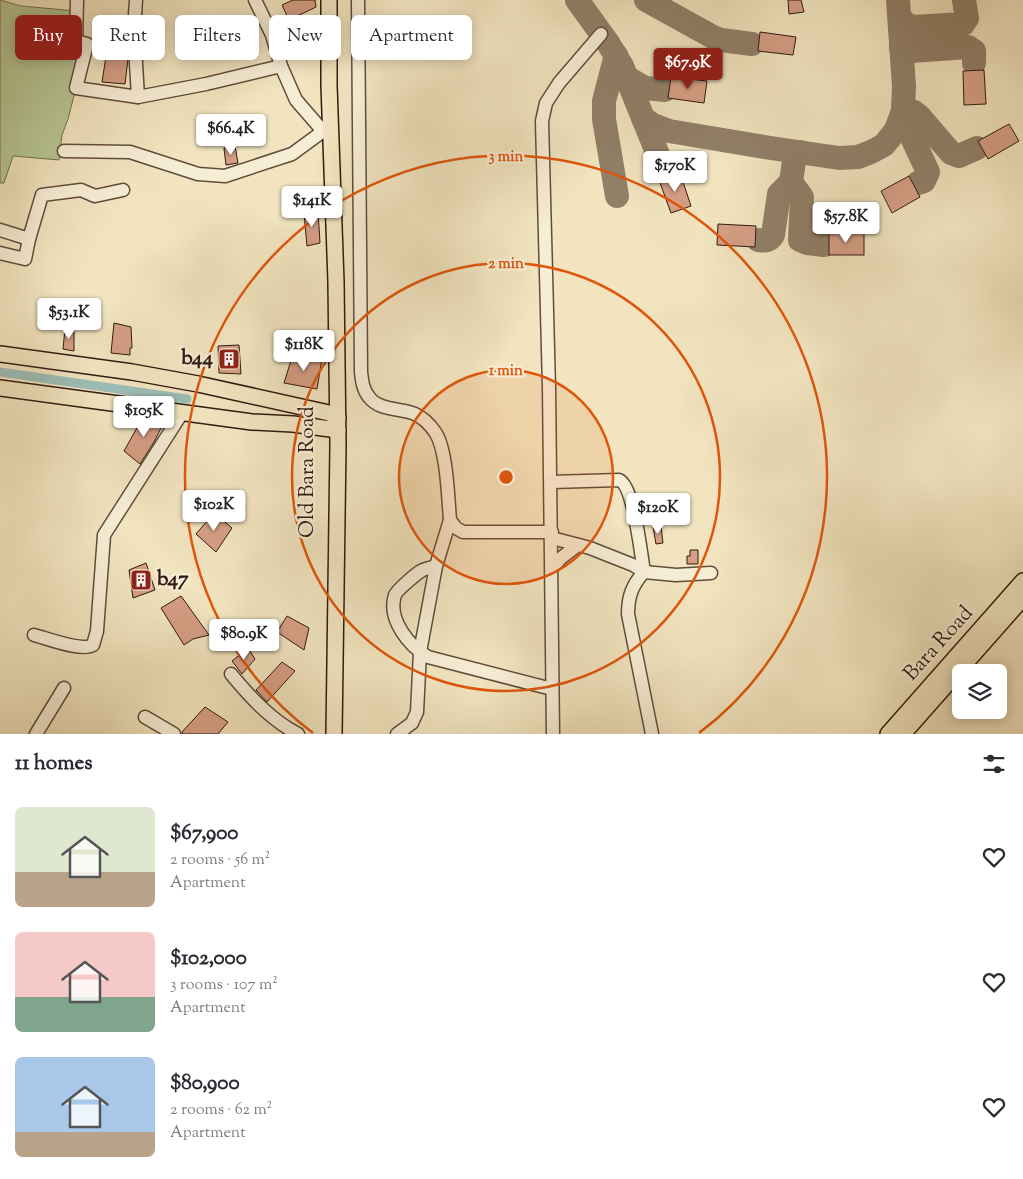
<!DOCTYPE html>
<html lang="en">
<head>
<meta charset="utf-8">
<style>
	:root { --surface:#fff; --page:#f2f2f3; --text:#2b2b33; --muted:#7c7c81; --accent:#8f2418 }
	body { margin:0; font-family:"Sorts Mill Goudy",serif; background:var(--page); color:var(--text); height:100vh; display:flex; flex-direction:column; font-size:19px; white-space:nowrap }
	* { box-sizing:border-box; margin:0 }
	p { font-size:16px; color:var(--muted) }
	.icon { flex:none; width:28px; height:28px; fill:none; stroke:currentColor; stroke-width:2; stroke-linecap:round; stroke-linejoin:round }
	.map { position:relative; height:734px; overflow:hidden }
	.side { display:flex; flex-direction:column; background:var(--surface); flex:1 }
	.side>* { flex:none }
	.hud { position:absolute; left:15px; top:15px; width:500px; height:45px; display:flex; gap:10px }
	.controls { position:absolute; left:952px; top:664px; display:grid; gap:10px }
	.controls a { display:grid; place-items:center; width:55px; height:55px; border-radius:8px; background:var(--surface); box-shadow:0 2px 12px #0003; font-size:25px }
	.price { position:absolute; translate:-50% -42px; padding:0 11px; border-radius:5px; background:#fff; color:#222; font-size:16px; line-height:32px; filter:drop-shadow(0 1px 2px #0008) }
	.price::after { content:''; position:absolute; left:50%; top:30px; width:15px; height:11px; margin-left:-8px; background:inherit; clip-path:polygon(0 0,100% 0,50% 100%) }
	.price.selected { background:var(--accent); color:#fff }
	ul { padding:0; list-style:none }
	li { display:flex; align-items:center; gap:15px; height:125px; padding:0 15px }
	li span { display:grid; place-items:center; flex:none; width:140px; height:100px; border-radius:8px; color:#555 }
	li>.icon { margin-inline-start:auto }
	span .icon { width:60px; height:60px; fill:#fffc; stroke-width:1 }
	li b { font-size:21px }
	h2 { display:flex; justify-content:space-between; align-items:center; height:60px; padding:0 15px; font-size:21px }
	.chip { padding:0 18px; border-radius:8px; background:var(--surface); box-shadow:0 2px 12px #0003; font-size:18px; line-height:45px }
	.chip.selected { background:var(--accent); color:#fff }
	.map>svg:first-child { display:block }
	.green { fill:#b7c594; stroke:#747052 }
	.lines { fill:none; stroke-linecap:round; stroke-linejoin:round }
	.canal { stroke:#9cbeb8; stroke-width:9 }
	.taxiway { stroke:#917f68; stroke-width:24 }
	.building { fill:#d59e85; stroke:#311a11 }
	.minor-casing { stroke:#614c3c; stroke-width:15 }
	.major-casing { stroke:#311a11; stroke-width:18 }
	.minor { stroke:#f6edd5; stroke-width:12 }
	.major { stroke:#f1e4bf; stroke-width:15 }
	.ring { fill:none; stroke:#df560c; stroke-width:2.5 }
	.labels { text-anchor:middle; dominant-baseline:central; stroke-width:4.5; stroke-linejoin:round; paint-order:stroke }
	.poi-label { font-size:21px; font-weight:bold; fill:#311a11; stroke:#f6edd5; text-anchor:end }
	.street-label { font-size:21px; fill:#311a11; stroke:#f6edd5 }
	.centre { fill:#df560c; stroke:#f6edd5; stroke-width:2.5 }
	.ring-label { font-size:15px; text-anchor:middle; font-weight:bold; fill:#df560c; stroke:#f6edd5; stroke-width:4.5; stroke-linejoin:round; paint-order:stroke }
</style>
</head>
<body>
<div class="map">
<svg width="1023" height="734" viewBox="0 0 1023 734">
	<rect width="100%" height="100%" fill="#f1e4bf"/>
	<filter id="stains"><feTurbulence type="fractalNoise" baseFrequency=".004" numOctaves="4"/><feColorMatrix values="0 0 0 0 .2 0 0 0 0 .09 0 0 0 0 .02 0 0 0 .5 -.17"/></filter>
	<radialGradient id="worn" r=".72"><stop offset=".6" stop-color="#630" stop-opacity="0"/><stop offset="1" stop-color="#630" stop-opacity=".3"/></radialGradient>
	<polygon class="green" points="0,0 21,6 76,11 76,42 87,45 68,119 62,135 59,160 13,156 4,183 0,183"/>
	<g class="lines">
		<polyline class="canal" points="0,372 187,399"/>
		<g class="taxiway">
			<polyline points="577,0 608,43 622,66 665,172"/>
			<polyline points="646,0 713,37 721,40 752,44"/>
			<polyline points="900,18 906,24 913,27 963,24 967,18 964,0"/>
			<polyline points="901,47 911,51 968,47 974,51 974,63"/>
			<polyline points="616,55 604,101 604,119 617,196"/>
			<polyline points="628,78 645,88 665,90"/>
			<polyline points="903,111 914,112 920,117 951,153 959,156 977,148"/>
			<polyline points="902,116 928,172 924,181 918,183"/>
			<polyline points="643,118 653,125 669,131 764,147 839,158 858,157 871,152 884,145 896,130 903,111 904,86 898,0"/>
			<polyline points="800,152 794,161 791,182 802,197 800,240 807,243 824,245"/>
			<path d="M758,240C766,241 769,241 773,235L779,194L791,182"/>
		</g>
	</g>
	<g class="building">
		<polygon points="293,0 315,0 316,7 289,20 282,5"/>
		<polygon points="788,0 801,0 804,12 789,14"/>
		<polygon points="760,32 796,37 793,55 758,51"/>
		<polygon points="109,37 126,39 128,59 125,84 102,82"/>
		<polygon points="984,70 986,104 964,105 963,71"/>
		<polygon points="671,77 707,81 704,103 668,98"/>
		<polygon points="1009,124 1019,141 988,159 978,141"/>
		<polygon points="235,146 238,163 226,165 224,148"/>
		<polygon points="680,173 691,206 671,213 659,180"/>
		<polygon points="909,176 920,197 892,213 881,191"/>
		<polygon points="318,211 320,243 307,246 304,214"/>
		<polygon points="718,224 756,226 755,247 717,245"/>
		<rect x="829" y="233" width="35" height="22"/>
		<polygon points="114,323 131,327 132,348 130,348 130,355 111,353"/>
		<polygon points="65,329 74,331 74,351 63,349"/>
		<polygon points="239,345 241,374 219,373 218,346"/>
		<polygon points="293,354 322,359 317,389 284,383"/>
		<polygon points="143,417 165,420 154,442 140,464 124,451"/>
		<polygon points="214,513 232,528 216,552 196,534"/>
		<polygon points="661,526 663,543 656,544 653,527"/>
		<polygon points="690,550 698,550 698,564 687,564 687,556 690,556"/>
		<polygon points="146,563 155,590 133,598 129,570"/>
		<polygon points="181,596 209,635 193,639 184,645 161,608"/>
		<polygon points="287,616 309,628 304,650 277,632"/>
		<polygon points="252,625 267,640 255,649 245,630"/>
		<polygon points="248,648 255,659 242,674 232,661"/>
		<polygon points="282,662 295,671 267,702 256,690"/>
		<polygon points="205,707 228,722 218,734 182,734 182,732"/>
	</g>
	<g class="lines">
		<g class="minor-casing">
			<g id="minor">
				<polyline points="77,0 76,41 87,44 76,88 138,97 206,84 281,66 296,100 322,130"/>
				<polyline points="136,0 134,30 138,97"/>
				<polyline points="255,0 272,35 281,66"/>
				<path d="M358,0L361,372C362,381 363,390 369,397C379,411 402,408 415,414C423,418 431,426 435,432C447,449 448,498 450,520L456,528L463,532H552"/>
				<polyline points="64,151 130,152 198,174 225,176 292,154 322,132"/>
				<polyline points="0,230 29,239 42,195 81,190 95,196 123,190"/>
				<polyline points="0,253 25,259 29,239"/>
				<path d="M551,482L619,480C634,486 641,555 644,572C632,585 628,597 628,614L652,734"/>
				<polyline points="552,538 590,548 633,565 644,572 676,575 711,573"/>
				<path d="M436,566C431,568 425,568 421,571C416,574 397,590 395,595C387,619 409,646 428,657L552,689"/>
				<polyline points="552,568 561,558 578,545"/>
				<path d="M34,635C46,638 82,652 93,645L97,631L104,535L182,413"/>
				<path d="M231,674C250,697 271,720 298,734"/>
				<polyline points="145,717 174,734"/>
				<polyline points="36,734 64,688"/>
				<polyline points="397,734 412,723 417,712 420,652 436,566 450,520"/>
				<polyline points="553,734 549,388 542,121 546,103 559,83 601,34"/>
			</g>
		</g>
		<g class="major-casing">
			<g id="major">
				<polyline points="329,0 329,85 336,282 338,445 334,734"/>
				<polyline points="0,354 132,372 198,384 329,413 338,418"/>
				<polyline points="0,388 252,422 293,424 338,430"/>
				<polyline points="888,734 1023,581"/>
				<polyline points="903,734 1023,598"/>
			</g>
		</g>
		<use href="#minor" class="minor"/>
		<use href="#major" class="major"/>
	</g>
	<circle cx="506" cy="477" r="107" fill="#df560c" fill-opacity=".12"/>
	<g class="ring">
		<circle cx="506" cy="477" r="107"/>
		<circle cx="506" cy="477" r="214"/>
		<path d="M313 733A321 321 0 1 1 699 733"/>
	</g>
	<defs>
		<g id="building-square" transform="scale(1.125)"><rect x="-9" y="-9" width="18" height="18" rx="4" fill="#8f2418" stroke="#f6edd5"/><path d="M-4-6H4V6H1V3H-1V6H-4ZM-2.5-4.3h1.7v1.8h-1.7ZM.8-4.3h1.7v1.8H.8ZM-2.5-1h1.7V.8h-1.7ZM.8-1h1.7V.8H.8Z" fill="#fff"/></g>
	</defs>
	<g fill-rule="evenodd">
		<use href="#building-square" x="229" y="359"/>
		<use href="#building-square" x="141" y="580"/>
	</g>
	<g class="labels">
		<g class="poi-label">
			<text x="213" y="359">b44</text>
			<text x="157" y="580" text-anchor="start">b47</text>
		</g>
		<g class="street-label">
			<text transform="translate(308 472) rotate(-90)">Old Bara Road</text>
			<text transform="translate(939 644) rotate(-48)">Bara Road</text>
		</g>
	</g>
	<circle cx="506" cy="477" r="8" class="centre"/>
	<g class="ring-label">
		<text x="506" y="161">3 min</text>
		<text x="506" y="268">2 min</text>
		<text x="506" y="375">1 min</text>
	</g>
	<rect width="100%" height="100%" filter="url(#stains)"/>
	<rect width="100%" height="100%" fill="url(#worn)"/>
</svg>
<div class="controls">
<a><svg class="icon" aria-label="layers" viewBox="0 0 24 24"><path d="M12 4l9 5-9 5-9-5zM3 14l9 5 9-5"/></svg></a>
</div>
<b class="price selected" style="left:688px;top:90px">$67.9K</b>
<b class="price" style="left:231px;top:156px">$66.4K</b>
<b class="price" style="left:675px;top:193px">$170K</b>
<b class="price" style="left:312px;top:228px">$141K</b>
<b class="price" style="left:846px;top:244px">$57.8K</b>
<b class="price" style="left:69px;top:340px">$53.1K</b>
<b class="price" style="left:304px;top:372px">$118K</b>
<b class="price" style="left:144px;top:438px">$105K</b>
<b class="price" style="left:214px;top:532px">$102K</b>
<b class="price" style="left:658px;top:535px">$120K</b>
<b class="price" style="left:244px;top:661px">$80.9K</b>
<div class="hud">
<a class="chip selected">Buy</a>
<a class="chip">Rent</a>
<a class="chip">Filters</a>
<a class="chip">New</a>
<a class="chip">Apartment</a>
</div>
</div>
<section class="side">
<h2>11 homes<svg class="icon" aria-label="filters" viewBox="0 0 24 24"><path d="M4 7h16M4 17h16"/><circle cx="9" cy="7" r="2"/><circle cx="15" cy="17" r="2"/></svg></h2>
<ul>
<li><span style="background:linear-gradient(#dfe7d0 65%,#b9a48a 0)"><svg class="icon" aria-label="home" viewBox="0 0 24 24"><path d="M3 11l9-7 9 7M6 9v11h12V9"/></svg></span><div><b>$67,900</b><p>2 rooms · 56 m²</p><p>Apartment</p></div><svg class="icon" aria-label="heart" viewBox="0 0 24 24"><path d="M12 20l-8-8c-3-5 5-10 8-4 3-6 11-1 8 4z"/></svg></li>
<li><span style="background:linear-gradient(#f6c9c9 65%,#7fa58c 0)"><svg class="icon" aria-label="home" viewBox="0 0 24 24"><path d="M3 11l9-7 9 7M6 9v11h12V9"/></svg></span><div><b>$102,000</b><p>3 rooms · 107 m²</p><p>Apartment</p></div><svg class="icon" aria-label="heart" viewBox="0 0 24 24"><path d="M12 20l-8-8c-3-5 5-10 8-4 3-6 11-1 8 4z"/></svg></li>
<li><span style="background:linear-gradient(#a9c7e8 75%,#b9a48a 0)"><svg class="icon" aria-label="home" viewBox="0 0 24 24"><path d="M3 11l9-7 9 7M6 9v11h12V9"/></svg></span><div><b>$80,900</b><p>2 rooms · 62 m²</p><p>Apartment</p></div><svg class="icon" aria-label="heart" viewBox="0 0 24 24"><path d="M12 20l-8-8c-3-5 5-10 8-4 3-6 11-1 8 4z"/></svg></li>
</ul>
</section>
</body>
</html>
